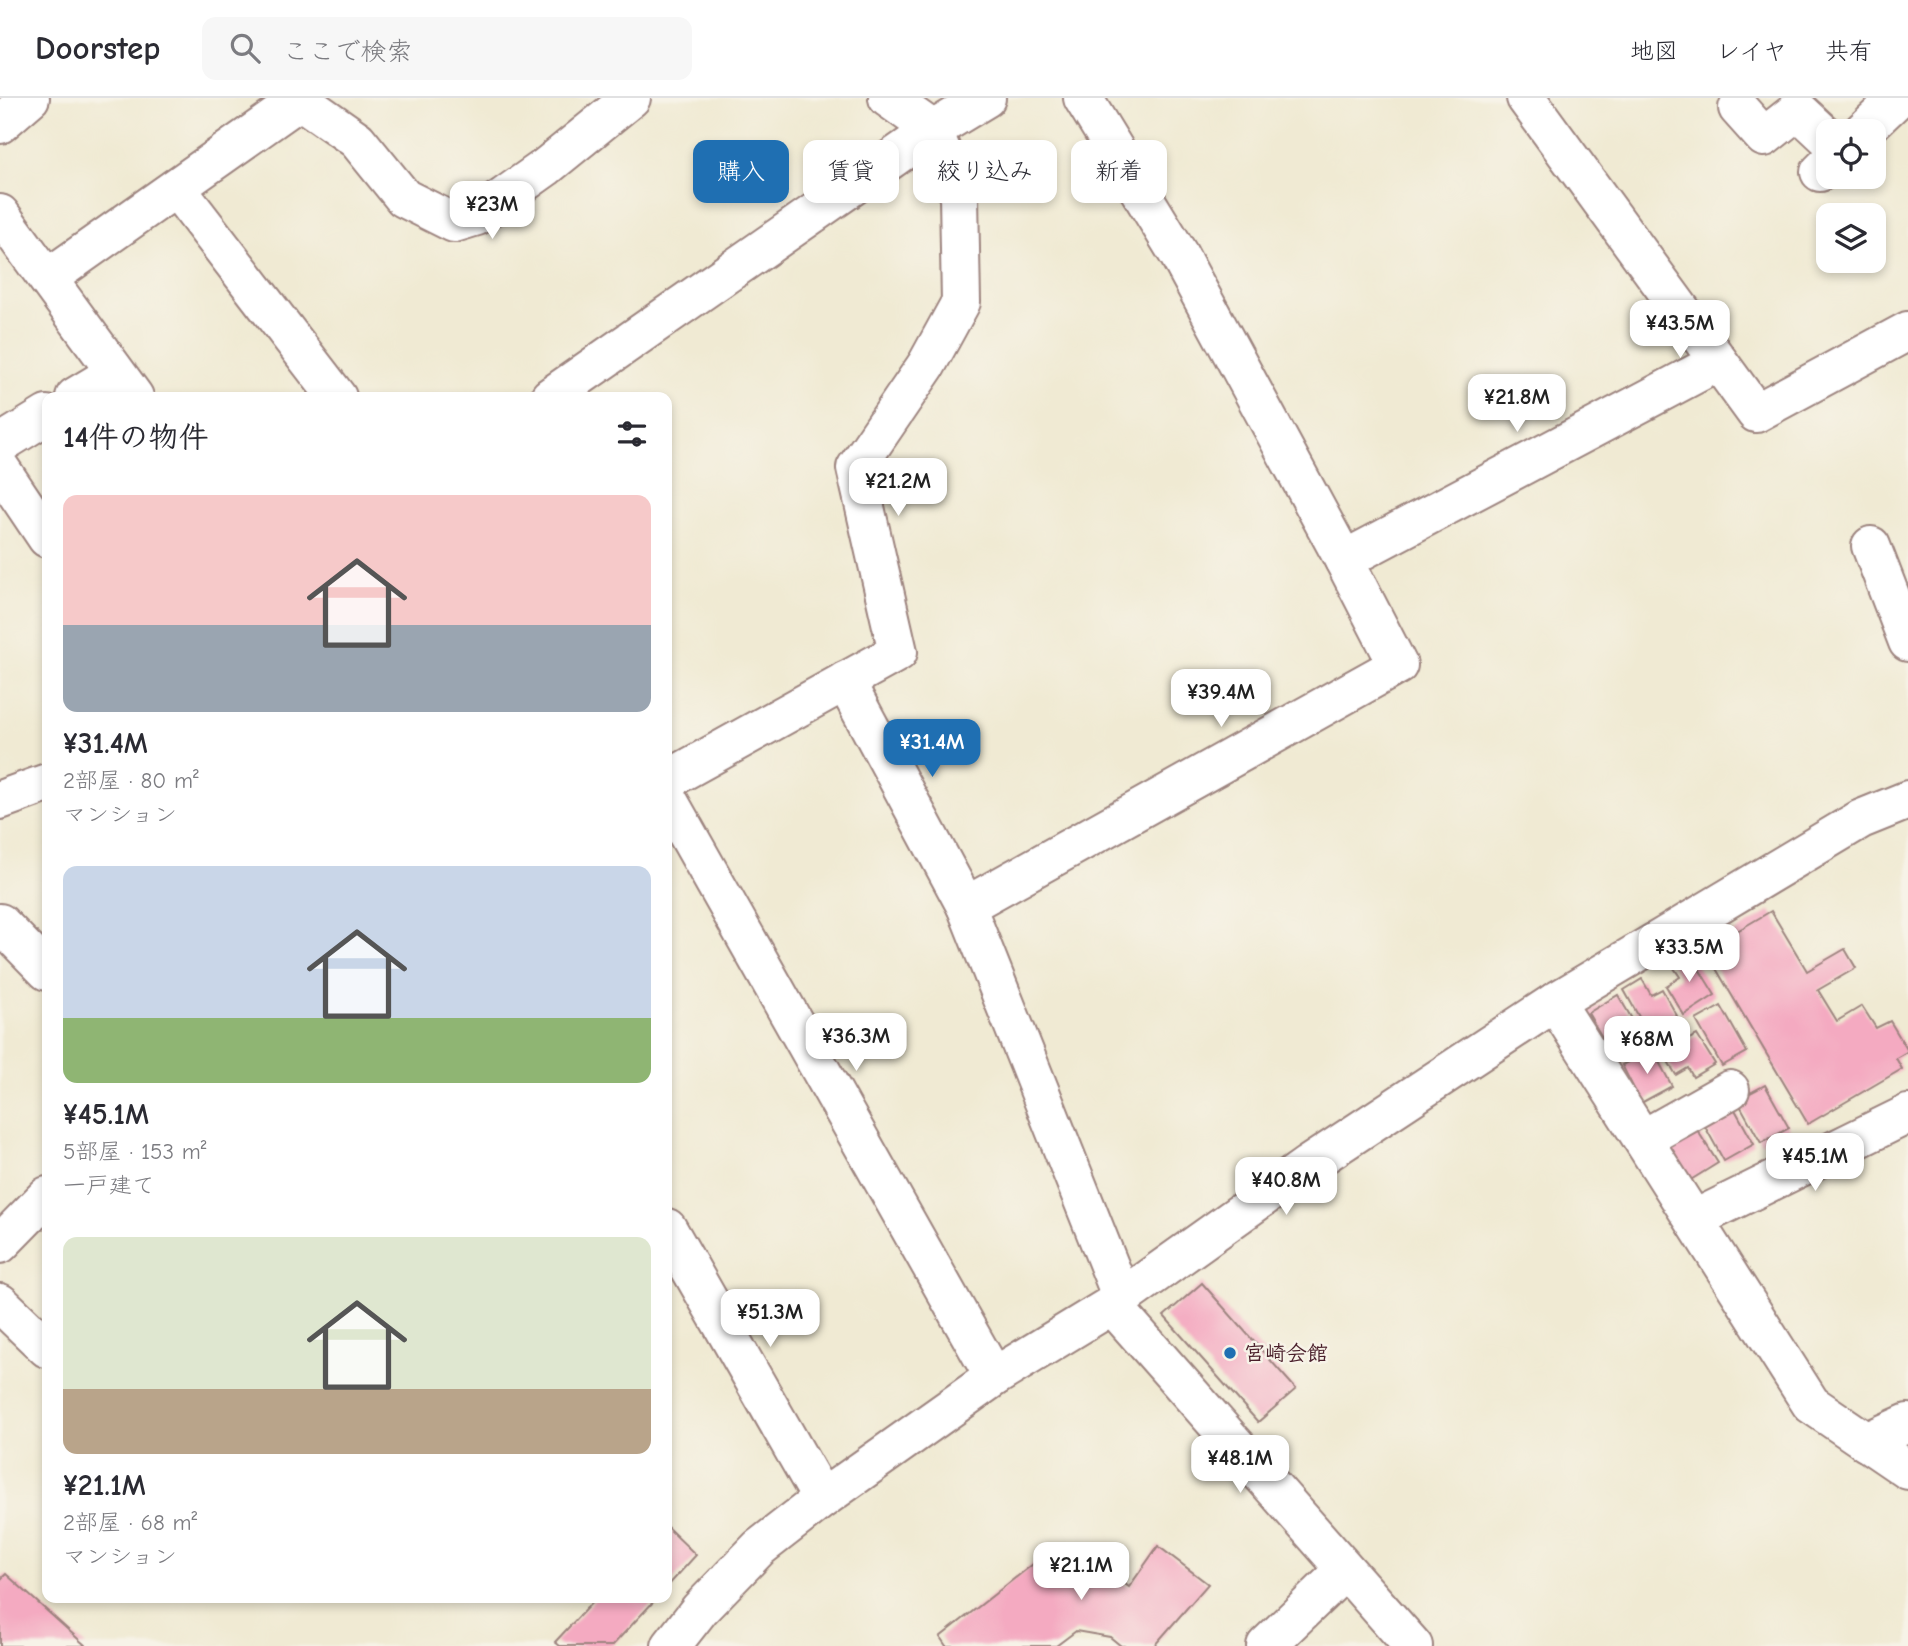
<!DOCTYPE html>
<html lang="ja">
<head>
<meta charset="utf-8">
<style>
	:root { --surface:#fff; --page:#f7f7f7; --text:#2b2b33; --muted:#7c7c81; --line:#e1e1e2; --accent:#1f6fb2 }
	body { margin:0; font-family:"Comic Neue","Klee One",sans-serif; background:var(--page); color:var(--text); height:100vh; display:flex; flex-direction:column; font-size:26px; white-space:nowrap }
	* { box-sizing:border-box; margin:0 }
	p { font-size:23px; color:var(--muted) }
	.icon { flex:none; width:38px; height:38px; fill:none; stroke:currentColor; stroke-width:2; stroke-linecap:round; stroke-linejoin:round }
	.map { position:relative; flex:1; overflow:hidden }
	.sheet { position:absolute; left:42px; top:294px; width:630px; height:1211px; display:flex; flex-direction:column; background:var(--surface); border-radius:14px; box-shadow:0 4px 10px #0003 }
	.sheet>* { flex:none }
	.hud { position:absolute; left:693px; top:42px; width:665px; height:63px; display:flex; gap:14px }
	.controls { position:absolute; left:1816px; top:21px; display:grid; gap:14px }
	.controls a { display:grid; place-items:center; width:70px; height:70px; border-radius:14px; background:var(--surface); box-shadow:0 4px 10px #0003; font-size:35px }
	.price { position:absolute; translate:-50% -60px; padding:0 16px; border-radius:14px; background:#fff; color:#222; font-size:23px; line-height:46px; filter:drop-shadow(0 2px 4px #0008) }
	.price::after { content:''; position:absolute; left:50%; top:42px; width:21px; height:16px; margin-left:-10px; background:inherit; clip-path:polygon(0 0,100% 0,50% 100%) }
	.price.selected { background:var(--accent); color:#fff }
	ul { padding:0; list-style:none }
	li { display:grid; align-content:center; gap:14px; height:371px; padding:0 21px }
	li span { display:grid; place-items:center; height:217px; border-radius:14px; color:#555 }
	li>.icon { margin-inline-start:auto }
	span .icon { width:126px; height:126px; fill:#fffc; stroke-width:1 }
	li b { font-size:30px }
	h2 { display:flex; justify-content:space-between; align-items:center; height:84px; padding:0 21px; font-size:30px }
	.tag { padding:0 24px; border-radius:14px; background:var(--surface); box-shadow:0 4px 10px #0003; font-size:24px; line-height:63px }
	.tag.selected { background:var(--accent); color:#fff }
	header { display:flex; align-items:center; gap:42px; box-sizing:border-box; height:98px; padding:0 35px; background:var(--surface); border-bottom:2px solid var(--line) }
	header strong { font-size:33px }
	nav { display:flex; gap:38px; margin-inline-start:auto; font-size:24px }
	.search { width:490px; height:63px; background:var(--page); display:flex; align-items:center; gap:18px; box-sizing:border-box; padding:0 24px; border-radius:14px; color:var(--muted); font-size:26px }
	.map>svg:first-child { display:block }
	.building { fill:#f4aac1 }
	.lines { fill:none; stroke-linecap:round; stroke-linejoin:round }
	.minor-casing { stroke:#9d847f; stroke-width:42 }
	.minor { stroke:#fff; stroke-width:38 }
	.poi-dot { fill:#1f6fb2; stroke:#f7f3e8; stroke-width:2.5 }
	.labels { text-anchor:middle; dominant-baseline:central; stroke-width:5; stroke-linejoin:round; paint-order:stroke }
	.poi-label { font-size:21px; font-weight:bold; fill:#4a1f2b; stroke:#f7f3e8; text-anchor:start }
</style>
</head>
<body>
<header>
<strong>Doorstep</strong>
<div class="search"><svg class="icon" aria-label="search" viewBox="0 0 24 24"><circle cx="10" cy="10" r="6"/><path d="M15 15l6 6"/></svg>ここで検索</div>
<nav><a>地図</a><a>レイヤ</a><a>共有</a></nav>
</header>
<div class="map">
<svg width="1908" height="1548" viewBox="0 0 1908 1548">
	<rect width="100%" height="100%" fill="#f7f3e8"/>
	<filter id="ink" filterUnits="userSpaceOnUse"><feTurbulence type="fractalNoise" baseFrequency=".0143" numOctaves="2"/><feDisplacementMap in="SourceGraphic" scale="14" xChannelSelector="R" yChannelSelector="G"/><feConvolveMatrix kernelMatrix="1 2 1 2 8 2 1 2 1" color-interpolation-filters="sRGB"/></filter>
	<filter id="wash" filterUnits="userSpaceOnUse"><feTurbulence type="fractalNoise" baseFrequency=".00686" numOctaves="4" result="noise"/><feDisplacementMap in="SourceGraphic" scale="28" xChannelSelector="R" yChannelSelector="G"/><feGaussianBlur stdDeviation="1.57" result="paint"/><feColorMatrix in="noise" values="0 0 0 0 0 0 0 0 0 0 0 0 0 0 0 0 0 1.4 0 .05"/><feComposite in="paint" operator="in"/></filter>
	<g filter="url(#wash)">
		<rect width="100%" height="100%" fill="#f0ead3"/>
		<g id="blocks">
			<g class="building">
				<polygon points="1771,813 1807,873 1845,851 1856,870 1818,892 1837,923 1862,908 1876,930 1890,923 1908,953 1896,960 1902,971 1808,1026 1705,852"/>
				<polygon points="1688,853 1715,897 1684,917 1666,888 1680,879 1670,864"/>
				<polygon points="1642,881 1651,897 1662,891 1677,918 1648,935 1624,892"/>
				<polygon points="1618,897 1642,938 1611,955 1588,915"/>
				<polygon points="1721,908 1747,954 1722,968 1696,922"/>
				<polygon points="1684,933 1689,941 1697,937 1715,966 1693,979 1688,970 1676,977 1659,948"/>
				<polygon points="1652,951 1672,988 1641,1005 1622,967"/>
				<polygon points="1765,987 1789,1030 1761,1045 1737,1002"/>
				<polygon points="1733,1008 1754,1046 1724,1063 1703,1025"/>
				<polygon points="1694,1027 1718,1065 1689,1083 1665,1045"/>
				<polygon points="1202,1185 1296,1291 1258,1324 1164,1218"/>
				<polygon points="667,1429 696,1457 667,1489"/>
				<polygon points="1056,1448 1116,1455 1112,1476 1129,1489 1158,1448 1208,1486 1154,1548 1121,1548 1110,1539 1076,1533 1056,1548 946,1548 940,1539"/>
				<polygon points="6,1476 86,1548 0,1548 0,1482"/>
				<polygon points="596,1500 657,1500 612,1548 560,1548 555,1544"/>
			</g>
		</g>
	</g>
	<g filter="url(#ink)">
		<use href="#blocks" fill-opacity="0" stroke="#9d847f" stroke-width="2"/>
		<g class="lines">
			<g class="minor-casing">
				<g id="minor">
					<polyline points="297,0 357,42 404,100 454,125 477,118 546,69 631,0"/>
					<polyline points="1083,0 1179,157 1344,462 1398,567 966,808 1122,1200"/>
					<polyline points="1526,0 1756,315 1908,233"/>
					<polyline points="1738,10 1764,39 1798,12 1829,41"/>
					<polyline points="0,26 30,0"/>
					<polyline points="1863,33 1898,0"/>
					<polyline points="1820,74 1829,65"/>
					<polyline points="176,90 337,299"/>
					<polyline points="0,116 134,299"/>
					<polyline points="48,180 300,2"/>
					<polyline points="75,299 115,275"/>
					<polyline points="550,299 933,32 986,0"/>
					<polyline points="0,346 47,317"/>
					<polyline points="0,370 47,440"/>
					<polyline points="1871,448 1908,544"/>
					<polyline points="1344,462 1718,264"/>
					<polyline points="845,583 966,808"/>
					<polyline points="667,682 898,554 856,370 927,266 961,204 959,98 933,32 888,0"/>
					<polyline points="667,700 994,1279"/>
					<polyline points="0,702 47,685"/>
					<polyline points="0,825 47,873"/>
					<polyline points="1555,904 1811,1306 1908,1372"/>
					<polyline points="1643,1041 1730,992"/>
					<polyline points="1695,1121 1908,1016"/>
					<polyline points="667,1130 822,1401"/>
					<polyline points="0,1146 47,1098"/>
					<polyline points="0,1205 47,1250"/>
					<polyline points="1112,1207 1413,1548"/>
					<polyline points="1866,1344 1908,1325"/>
					<polyline points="671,1548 700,1511 759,1450 822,1401 994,1279 1112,1207 1308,1067 1555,904 1861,721 1908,702"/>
					<polyline points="1266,1548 1345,1472"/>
				</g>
			</g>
			<use href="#minor" class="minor"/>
		</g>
	</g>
	<circle class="poi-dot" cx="1230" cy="1255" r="7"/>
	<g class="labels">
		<g class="poi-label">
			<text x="1244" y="1255">宮崎会館</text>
		</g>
	</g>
</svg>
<div class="controls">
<a><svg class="icon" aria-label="locate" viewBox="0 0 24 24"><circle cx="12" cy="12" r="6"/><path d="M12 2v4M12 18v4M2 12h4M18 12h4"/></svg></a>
<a><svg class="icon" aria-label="layers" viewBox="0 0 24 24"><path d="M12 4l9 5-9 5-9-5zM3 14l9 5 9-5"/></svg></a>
</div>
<b class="price" style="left:492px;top:143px">¥23M</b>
<b class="price" style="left:1680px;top:262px">¥43.5M</b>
<b class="price" style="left:1517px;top:336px">¥21.8M</b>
<b class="price" style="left:898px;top:420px">¥21.2M</b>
<b class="price" style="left:1221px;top:631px">¥39.4M</b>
<b class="price selected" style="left:932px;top:681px">¥31.4M</b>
<b class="price" style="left:1689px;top:886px">¥33.5M</b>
<b class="price" style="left:856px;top:975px">¥36.3M</b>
<b class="price" style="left:1647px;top:978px">¥68M</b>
<b class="price" style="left:1815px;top:1095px">¥45.1M</b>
<b class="price" style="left:1286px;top:1119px">¥40.8M</b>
<b class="price" style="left:770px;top:1251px">¥51.3M</b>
<b class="price" style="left:1240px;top:1397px">¥48.1M</b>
<b class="price" style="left:1081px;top:1504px">¥21.1M</b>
<div class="hud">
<a class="tag selected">購入</a>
<a class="tag">賃貸</a>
<a class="tag">絞り込み</a>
<a class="tag">新着</a>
</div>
<section class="sheet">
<h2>14件の物件<svg class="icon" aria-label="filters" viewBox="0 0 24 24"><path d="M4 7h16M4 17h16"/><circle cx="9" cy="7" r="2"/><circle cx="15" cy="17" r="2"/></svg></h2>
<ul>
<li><span style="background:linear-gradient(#f6c9c9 60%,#9aa5b1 0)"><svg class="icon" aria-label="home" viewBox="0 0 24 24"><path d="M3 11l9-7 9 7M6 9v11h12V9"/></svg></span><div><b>¥31.4M</b><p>2部屋 · 80 m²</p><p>マンション</p></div></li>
<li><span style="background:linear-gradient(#c9d6e8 70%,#8fb573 0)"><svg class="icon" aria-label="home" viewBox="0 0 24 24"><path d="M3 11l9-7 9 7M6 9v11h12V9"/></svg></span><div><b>¥45.1M</b><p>5部屋 · 153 m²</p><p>一戸建て</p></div></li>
<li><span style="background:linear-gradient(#dfe7d0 70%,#b9a48a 0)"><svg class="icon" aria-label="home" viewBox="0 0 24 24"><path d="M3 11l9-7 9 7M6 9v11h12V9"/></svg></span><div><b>¥21.1M</b><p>2部屋 · 68 m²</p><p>マンション</p></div></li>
</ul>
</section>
</div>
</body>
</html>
